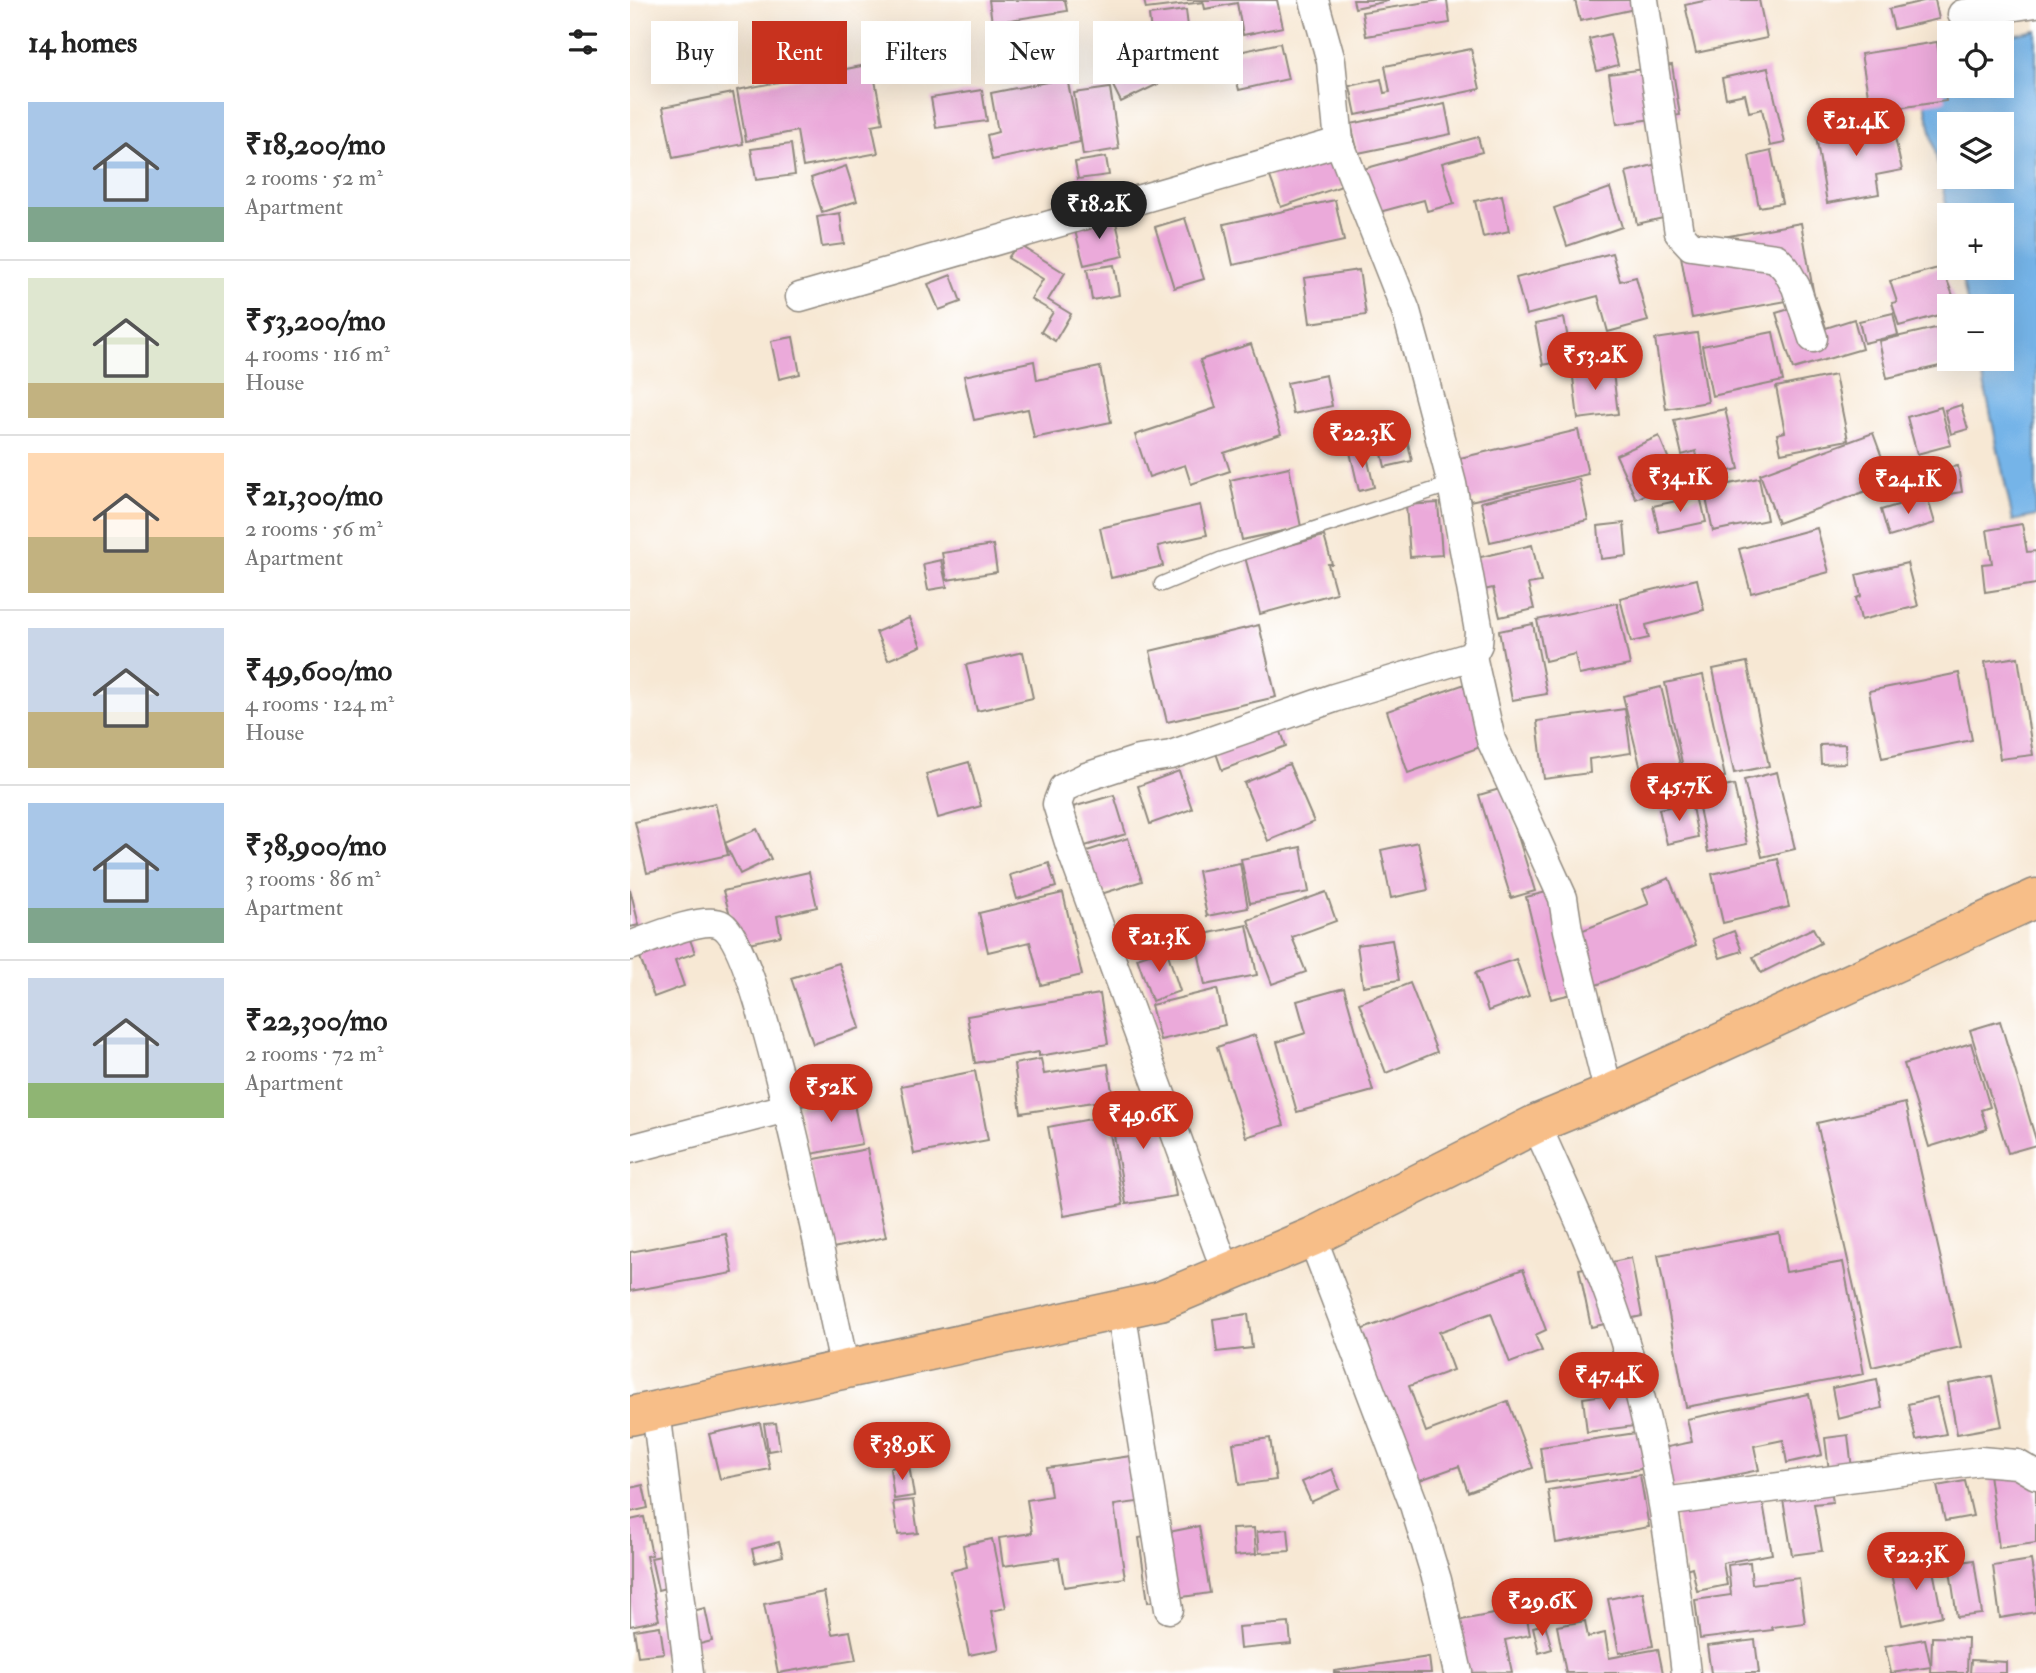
<!DOCTYPE html>
<html lang="en">
<head>
<meta charset="utf-8">
<style>
	:root { --surface:#fff; --page:#f6f6f6; --text:#222; --muted:#767676; --line:#e0e0e0; --accent:#c8321e }
	body { margin:0; font-family:"IM FELL Double Pica",serif; background:var(--page); color:var(--text); height:100vh; display:flex; flex-direction:column; font-size:26px; white-space:nowrap }
	* { box-sizing:border-box; margin:0 }
	p { font-size:23px; color:var(--muted) }
	.icon { flex:none; width:38px; height:38px; fill:none; stroke:currentColor; stroke-width:2; stroke-linecap:round; stroke-linejoin:round }
	.map { position:relative; flex:1; overflow:hidden }
	.drawer { display:flex; flex-direction:column; background:var(--surface); width:630px }
	.drawer>* { flex:none }
	.banner { position:absolute; left:21px; top:21px; width:665px; height:63px; display:flex; gap:14px }
	.controls { position:absolute; left:1307px; top:21px; display:grid; gap:14px }
	.controls a { display:grid; place-items:center; width:77px; height:77px; border-radius:0px; background:var(--surface); box-shadow:0 7px 28px #0002; font-size:35px }
	.price { position:absolute; translate:-50% -60px; padding:0 16px; border-radius:24px; background:var(--accent); color:#fff; font-size:23px; line-height:46px; filter:drop-shadow(0 2px 4px #0008) }
	.price::after { content:''; position:absolute; left:50%; top:42px; width:21px; height:16px; margin-left:-10px; background:inherit; clip-path:polygon(0 0,100% 0,50% 100%) }
	.price.selected { background:#222; color:#fff }
	ul { padding:0; list-style:none }
	li { display:flex; align-items:center; gap:21px; height:175px; padding:0 28px }
	li+li { border-top:2px solid var(--line) }
	li span { display:grid; place-items:center; flex:none; width:196px; height:140px; border-radius:0px; color:#555 }
	li>.icon { margin-inline-start:auto }
	span .icon { width:84px; height:84px; fill:#fffc; stroke-width:1 }
	li b { font-size:30px }
	h2 { display:flex; justify-content:space-between; align-items:center; height:84px; padding:0 28px; font-size:30px }
	.tag { padding:0 24px; border-radius:0px; background:var(--surface); box-shadow:0 7px 28px #0002; font-size:24px; line-height:63px }
	.tag.selected { background:var(--accent); color:#fff }
	main { display:flex; flex:1; min-height:0 }
	.map>svg:first-child { display:block }
	.water { fill:#74b4e8; stroke:#50708a; stroke-width:2; fill-rule:evenodd }
	.building { fill:#ebaada }
	.lines { fill:none; stroke-linecap:round; stroke-linejoin:round }
	.service-casing { stroke:#918a80; stroke-width:17 }
	.minor-casing { stroke:#918a80; stroke-width:31 }
	.primary-casing { stroke:#918a80; stroke-width:41 }
	.service { stroke:#fff; stroke-width:14 }
	.minor { stroke:#fff; stroke-width:28 }
	.primary { stroke:#f7be88; stroke-width:38 }
</style>
</head>
<body>
<main>
<section class="drawer">
<h2>14 homes<svg class="icon" aria-label="filters" viewBox="0 0 24 24"><path d="M4 7h16M4 17h16"/><circle cx="9" cy="7" r="2"/><circle cx="15" cy="17" r="2"/></svg></h2>
<ul>
<li><span style="background:linear-gradient(#a9c7e8 75%,#7fa58c 0)"><svg class="icon" aria-label="home" viewBox="0 0 24 24"><path d="M3 11l9-7 9 7M6 9v11h12V9"/></svg></span><div><b>₹18,200/mo</b><p>2 rooms · 52 m²</p><p>Apartment</p></div></li>
<li><span style="background:linear-gradient(#dfe7d0 75%,#c2b280 0)"><svg class="icon" aria-label="home" viewBox="0 0 24 24"><path d="M3 11l9-7 9 7M6 9v11h12V9"/></svg></span><div><b>₹53,200/mo</b><p>4 rooms · 116 m²</p><p>House</p></div></li>
<li><span style="background:linear-gradient(#ffd9b3 60%,#c2b280 0)"><svg class="icon" aria-label="home" viewBox="0 0 24 24"><path d="M3 11l9-7 9 7M6 9v11h12V9"/></svg></span><div><b>₹21,300/mo</b><p>2 rooms · 56 m²</p><p>Apartment</p></div></li>
<li><span style="background:linear-gradient(#c9d6e8 60%,#c2b280 0)"><svg class="icon" aria-label="home" viewBox="0 0 24 24"><path d="M3 11l9-7 9 7M6 9v11h12V9"/></svg></span><div><b>₹49,600/mo</b><p>4 rooms · 124 m²</p><p>House</p></div></li>
<li><span style="background:linear-gradient(#a9c7e8 75%,#7fa58c 0)"><svg class="icon" aria-label="home" viewBox="0 0 24 24"><path d="M3 11l9-7 9 7M6 9v11h12V9"/></svg></span><div><b>₹38,900/mo</b><p>3 rooms · 86 m²</p><p>Apartment</p></div></li>
<li><span style="background:linear-gradient(#c9d6e8 75%,#8fb573 0)"><svg class="icon" aria-label="home" viewBox="0 0 24 24"><path d="M3 11l9-7 9 7M6 9v11h12V9"/></svg></span><div><b>₹22,300/mo</b><p>2 rooms · 72 m²</p><p>Apartment</p></div></li>
</ul>
</section>
<div class="map">
<svg width="1406" height="1673" viewBox="0 0 1406 1673">
	<rect width="100%" height="100%" fill="#fff"/>
	<filter id="ink" filterUnits="userSpaceOnUse"><feTurbulence type="fractalNoise" baseFrequency=".0143" numOctaves="2"/><feDisplacementMap in="SourceGraphic" scale="14" xChannelSelector="R" yChannelSelector="G"/><feConvolveMatrix kernelMatrix="1 2 1 2 8 2 1 2 1" color-interpolation-filters="sRGB"/></filter>
	<filter id="wash" filterUnits="userSpaceOnUse"><feTurbulence type="fractalNoise" baseFrequency=".00686" numOctaves="4" result="noise"/><feDisplacementMap in="SourceGraphic" scale="28" xChannelSelector="R" yChannelSelector="G"/><feGaussianBlur stdDeviation="1.57" result="paint"/><feColorMatrix in="noise" values="0 0 0 0 0 0 0 0 0 0 0 0 0 0 0 0 0 1.4 0 .05"/><feComposite in="paint" operator="in"/></filter>
	<g filter="url(#wash)">
		<rect width="100%" height="100%" fill="#f7e8d4"/>
		<path class="water" d="M1406,30V516L1383,521L1349,359H1372V306H1338L1330,268H1372V215H1320L1319,218L1285,55L1319,48L1320,86H1372V37ZM1320,124H1372V177H1320Z"/>
		<g id="blocks">
			<g class="building">
				<polygon points="359,0 435,0 437,11 362,23"/>
				<polygon points="514,0 573,0 573,2 516,9"/>
				<polygon points="573,0 647,0 653,27 613,35 607,3 575,9"/>
				<polygon points="723,0 758,0 758,1 725,8"/>
				<polygon points="810,0 817,0 820,23 736,36 732,12"/>
				<polygon points="945,0 1007,0 1009,8 950,21"/>
				<polygon points="1078,0 1129,0 1137,38 1066,53 1055,5"/>
				<polygon points="1298,0 1305,0 1309,19 1264,29 1259,9"/>
				<polygon points="556,10 560,44 523,49 519,15"/>
				<polygon points="980,34 988,65 967,71 959,39"/>
				<polygon points="1307,42 1316,101 1241,112 1231,54"/>
				<polygon points="650,43 658,79 609,90 600,54"/>
				<polygon points="841,49 850,89 726,115 720,86 751,79 754,93 760,92 755,66"/>
				<polygon points="242,64 253,123 242,125 248,153 173,167 167,131 116,141 107,90"/>
				<polygon points="519,64 528,84 491,102 481,82"/>
				<polygon points="1042,65 1050,115 987,124 979,74"/>
				<polygon points="1138,68 1155,143 1140,146 1132,109 1119,112 1115,94 1096,98 1092,78"/>
				<polygon points="437,78 450,142 362,160 357,135 368,132 361,93"/>
				<polygon points="480,88 489,149 453,155 444,93"/>
				<polygon points="352,90 357,121 306,128 301,98"/>
				<polygon points="103,93 113,144 43,158 33,107"/>
				<polygon points="815,104 821,134 728,153 721,124"/>
				<polygon points="1261,119 1272,170 1246,175 1249,194 1197,203 1185,130"/>
				<polygon points="848,137 852,152 812,163 824,204 797,211 794,200 742,214 730,170"/>
				<polygon points="161,144 165,175 126,180 121,149"/>
				<polygon points="1141,151 1152,203 1129,207 1119,156"/>
				<polygon points="701,153 712,186 651,207 639,174"/>
				<polygon points="476,157 479,175 448,179 445,162"/>
				<polygon points="1035,162 1046,215 1007,224 996,172"/>
				<polygon points="216,166 227,201 192,212 181,178"/>
				<polygon points="980,188 992,227 937,246 924,208"/>
				<polygon points="872,195 879,231 853,237 845,201"/>
				<polygon points="705,200 714,241 603,265 594,224"/>
				<polygon points="210,213 214,244 192,247 187,217"/>
				<polygon points="485,218 494,256 454,265 444,227"/>
				<polygon points="555,218 574,279 544,288 525,227"/>
				<polygon points="1171,223 1184,296 1062,318 1049,245"/>
				<polygon points="388,244 435,273 418,300 441,314 425,341 411,332 423,312 401,299 413,279 378,258"/>
				<polygon points="982,253 990,281 1006,277 1018,321 978,332 968,296 896,315 886,278"/>
				<polygon points="484,265 489,295 462,300 457,269"/>
				<polygon points="1312,267 1327,306 1320,306 1320,312 1269,326 1262,303 1267,302 1260,281"/>
				<polygon points="729,270 736,315 680,323 674,278"/>
				<polygon points="321,275 331,302 309,310 298,284"/>
				<polygon points="1187,301 1196,328 1224,319 1232,349 1163,369 1146,313"/>
				<polygon points="1263,313 1268,335 1234,343 1229,321"/>
				<polygon points="934,318 942,359 913,365 905,324"/>
				<polygon points="1314,326 1320,359 1323,363 1257,378 1249,341"/>
				<polygon points="1143,332 1153,381 1082,396 1072,346"/>
				<polygon points="1067,333 1078,402 1036,409 1025,339"/>
				<polygon points="163,337 170,374 149,379 141,341"/>
				<polygon points="621,344 651,434 594,453 600,471 561,484 555,465 519,477 505,435 586,408 570,360"/>
				<polygon points="404,361 407,380 470,367 481,422 404,438 398,409 344,420 334,376"/>
				<polygon points="982,364 988,414 948,419 942,369"/>
				<polygon points="696,375 702,406 663,414 657,383"/>
				<polygon points="1205,375 1218,440 1151,453 1147,434 1155,432 1146,387"/>
				<polygon points="1331,405 1338,429 1321,434 1315,410"/>
				<polygon points="1311,407 1321,445 1287,454 1277,417"/>
				<polygon points="1095,409 1109,469 1071,477 1066,451 1052,455 1044,420"/>
				<polygon points="775,430 782,461 755,467 748,436"/>
				<polygon points="948,430 958,474 840,501 830,458"/>
				<polygon points="1243,433 1261,482 1148,523 1130,474"/>
				<polygon points="1029,436 1048,481 1006,499 986,455"/>
				<polygon points="735,448 744,487 729,491 720,452"/>
				<polygon points="1328,466 1332,492 1306,496 1302,470"/>
				<polygon points="659,467 671,527 612,540 600,480"/>
				<polygon points="1129,478 1137,520 1083,531 1074,489"/>
				<polygon points="949,479 958,520 860,542 851,502"/>
				<polygon points="1070,496 1076,522 1029,532 1023,506"/>
				<polygon points="1297,496 1305,523 1259,537 1251,510"/>
				<polygon points="808,503 812,555 780,557 776,505"/>
				<polygon points="570,505 577,535 528,546 533,566 481,578 470,528"/>
				<polygon points="994,523 997,556 971,559 968,526"/>
				<polygon points="1392,524 1397,552 1406,551 1406,584 1355,592 1352,564 1362,563 1357,530"/>
				<polygon points="1187,528 1199,572 1121,593 1109,549"/>
				<polygon points="694,536 702,564 698,564 706,593 630,614 615,557"/>
				<polygon points="363,545 367,572 317,580 312,553"/>
				<polygon points="902,545 911,582 898,584 904,609 870,617 863,588 845,592 838,560"/>
				<polygon points="311,560 317,587 298,590 293,564"/>
				<polygon points="1277,563 1288,606 1231,620 1226,598 1231,596 1226,575"/>
				<polygon points="1067,579 1074,610 1016,625 1019,638 1001,642 990,598"/>
				<polygon points="987,603 1000,665 949,675 945,654 915,661 907,620"/>
				<polygon points="279,618 291,646 258,660 246,632"/>
				<polygon points="903,624 917,694 882,700 869,631"/>
				<polygon points="629,625 646,697 537,722 520,651"/>
				<polygon points="393,652 403,698 347,711 336,665"/>
				<polygon points="1388,657 1403,755 1370,759 1355,662"/>
				<polygon points="1117,662 1139,766 1104,773 1083,669"/>
				<polygon points="1329,673 1342,740 1252,758 1239,691"/>
				<polygon points="1073,675 1095,777 1057,786 1035,683"/>
				<polygon points="835,684 856,745 778,773 757,711"/>
				<polygon points="1031,687 1056,789 1018,798 993,696"/>
				<polygon points="995,709 1001,753 959,759 960,773 914,779 907,721"/>
				<polygon points="649,726 656,746 592,770 585,750"/>
				<polygon points="1215,744 1216,763 1191,764 1190,745"/>
				<polygon points="339,762 351,806 308,818 296,774"/>
				<polygon points="659,764 684,822 638,841 614,783"/>
				<polygon points="549,771 562,809 520,824 508,786"/>
				<polygon points="1147,772 1165,849 1132,857 1114,780"/>
				<polygon points="1104,785 1117,844 1078,852 1066,793"/>
				<polygon points="873,788 905,891 881,898 849,795"/>
				<polygon points="484,795 496,834 455,846 443,807"/>
				<polygon points="1061,802 1068,837 1037,844 1029,809"/>
				<polygon points="85,803 98,855 17,873 5,822"/>
				<polygon points="127,829 141,859 110,874 95,843"/>
				<polygon points="498,838 512,881 468,895 454,852"/>
				<polygon points="788,842 798,890 761,898 751,850"/>
				<polygon points="671,847 679,892 620,903 611,859"/>
				<polygon points="1148,859 1159,907 1093,923 1082,874"/>
				<polygon points="419,863 426,887 387,899 380,875"/>
				<polygon points="610,863 618,908 577,916 568,871"/>
				<polygon points="179,872 187,907 147,916 151,936 109,945 93,891"/>
				<polygon points="1039,878 1066,945 964,986 943,934 1019,904 1013,889"/>
				<polygon points="0,889 9,925 0,927"/>
				<polygon points="925,890 950,992 921,999 896,897"/>
				<polygon points="696,892 706,921 662,937 676,972 642,984 618,920"/>
				<polygon points="433,893 452,975 411,985 400,942 358,952 349,913"/>
				<polygon points="617,925 627,975 575,985 565,936"/>
				<polygon points="1183,928 1191,943 1131,973 1123,957"/>
				<polygon points="56,929 65,953 45,960 54,986 24,997 6,946"/>
				<polygon points="1104,931 1112,951 1090,958 1083,939"/>
				<polygon points="762,940 769,980 733,986 727,945"/>
				<polygon points="536,948 550,991 522,1001 507,958"/>
				<polygon points="886,959 899,996 858,1011 845,973"/>
				<polygon points="209,963 230,1028 183,1044 161,978"/>
				<polygon points="780,983 807,1052 756,1073 729,1003"/>
				<polygon points="714,988 743,1091 667,1112 647,1042 676,1033 667,1001"/>
				<polygon points="587,989 595,1025 530,1040 521,1005"/>
				<polygon points="470,994 478,1044 409,1056 409,1052 345,1063 337,1016"/>
				<polygon points="1370,1021 1406,1140 1406,1145 1378,1153 1340,1030"/>
				<polygon points="625,1035 654,1125 616,1137 587,1047"/>
				<polygon points="1341,1043 1360,1107 1351,1110 1357,1129 1299,1147 1274,1064"/>
				<polygon points="411,1059 414,1074 478,1064 483,1099 391,1113 384,1064"/>
				<polygon points="345,1071 358,1140 284,1154 271,1086"/>
				<polygon points="222,1094 232,1144 181,1154 167,1107"/>
				<polygon points="530,1098 546,1196 496,1204 479,1107"/>
				<polygon points="1275,1103 1331,1347 1242,1367 1187,1123"/>
				<polygon points="477,1116 493,1205 434,1216 418,1127"/>
				<polygon points="237,1149 256,1237 198,1249 180,1160"/>
				<polygon points="1149,1233 1156,1272 1213,1262 1234,1374 1056,1407 1028,1255"/>
				<polygon points="96,1234 103,1273 0,1291 0,1252"/>
				<polygon points="1001,1258 1012,1316 961,1327 949,1269"/>
				<polygon points="893,1269 916,1330 905,1335 912,1351 880,1363 861,1313 809,1332 823,1370 779,1386 796,1432 878,1401 903,1468 838,1492 829,1466 776,1485 720,1334"/>
				<polygon points="618,1314 622,1348 587,1352 583,1319"/>
				<polygon points="1362,1376 1372,1426 1327,1434 1318,1384"/>
				<polygon points="1247,1379 1252,1408 1208,1419 1202,1388"/>
				<polygon points="1001,1391 1005,1426 957,1432 953,1398"/>
				<polygon points="1179,1394 1192,1455 1157,1463 1153,1440 1124,1446 1129,1470 1041,1488 1033,1448 1062,1442 1057,1419"/>
				<polygon points="1307,1397 1316,1434 1286,1440 1278,1404"/>
				<polygon points="130,1423 140,1469 90,1479 79,1434"/>
				<polygon points="146,1423 150,1449 138,1451 134,1424"/>
				<polygon points="1013,1432 1018,1468 915,1483 910,1447"/>
				<polygon points="1218,1435 1223,1477 1200,1479 1195,1438"/>
				<polygon points="640,1438 646,1480 609,1485 603,1443"/>
				<polygon points="508,1455 515,1501 484,1505 495,1578 434,1587 429,1558 373,1566 369,1538 402,1533 397,1500 421,1496 417,1468"/>
				<polygon points="279,1465 284,1496 264,1499 260,1468"/>
				<polygon points="1197,1467 1203,1502 1184,1504 1192,1551 1162,1555 1149,1475"/>
				<polygon points="1406,1467 1406,1543 1369,1548 1359,1474"/>
				<polygon points="702,1469 710,1489 681,1502 672,1482"/>
				<polygon points="1010,1475 1019,1527 926,1543 918,1490"/>
				<polygon points="1335,1481 1343,1516 1315,1521 1307,1486"/>
				<polygon points="13,1485 18,1508 0,1512 0,1488"/>
				<polygon points="1130,1486 1142,1554 1093,1563 1097,1585 1067,1591 1062,1567 1056,1569 1043,1502"/>
				<polygon points="283,1500 288,1533 268,1535 263,1502"/>
				<polygon points="14,1517 22,1555 16,1556 29,1620 0,1626 0,1520"/>
				<polygon points="569,1526 580,1593 518,1602 509,1538"/>
				<polygon points="624,1528 626,1554 604,1556 602,1529"/>
				<polygon points="658,1529 660,1551 629,1553 627,1532"/>
				<polygon points="362,1539 376,1608 361,1611 369,1649 339,1655 321,1571 337,1567 333,1545"/>
				<polygon points="149,1542 153,1556 125,1563 122,1549"/>
				<polygon points="31,1556 39,1587 28,1590 21,1558"/>
				<polygon points="1301,1560 1312,1616 1272,1625 1260,1569"/>
				<polygon points="1344,1560 1352,1614 1327,1617 1319,1564"/>
				<polygon points="1401,1560 1406,1592 1406,1612 1370,1618 1363,1566"/>
				<polygon points="1120,1562 1122,1584 1169,1578 1175,1623 1142,1627 1143,1630 1070,1639 1065,1600 1101,1595 1098,1565"/>
				<polygon points="194,1592 202,1634 220,1631 226,1660 148,1673 134,1604"/>
				<polygon points="1013,1592 1023,1646 989,1653 978,1599"/>
				<polygon points="75,1608 82,1641 58,1647 50,1614"/>
				<polygon points="895,1608 900,1635 875,1640 882,1672 831,1673 821,1622"/>
				<polygon points="955,1621 958,1637 975,1633 979,1658 1028,1649 1033,1673 936,1673 927,1626"/>
				<polygon points="659,1623 661,1644 610,1649 608,1627"/>
				<polygon points="915,1624 922,1649 909,1653 903,1627"/>
				<polygon points="30,1626 34,1653 8,1656 4,1630"/>
				<polygon points="1302,1637 1338,1638 1337,1673 1301,1673"/>
				<polygon points="1295,1639 1301,1667 1261,1673 1255,1646"/>
				<polygon points="1125,1640 1129,1673 1081,1673 1077,1646"/>
				<polygon points="799,1657 801,1673 704,1673 704,1671"/>
				<polygon points="1341,1660 1376,1662 1376,1673 1340,1673"/>
			</g>
		</g>
	</g>
	<g filter="url(#ink)">
		<use href="#blocks" fill-opacity="0" stroke="#918a80" stroke-width="2"/>
		<g class="lines">
			<g class="service-casing">
				<polyline id="service" points="532,584 590,560 822,484"/>
			</g>
			<g class="minor-casing">
				<g id="minor">
					<polyline points="684,0 701,61 709,142 776,311 786,347 822,484 849,631 848,644 842,656 861,740 933,898 938,930 979,1094"/>
					<polyline points="1014,0 1049,233 1061,246 1146,258 1156,269 1166,287 1183,338"/>
					<polyline points="1332,14 1406,3"/>
					<polyline points="170,297 709,142"/>
					<path d="M0,946C19,939 75,915 92,925C131,949 201,1306 215,1370"/>
					<path d="M906,1124C934,1187 964,1249 986,1315C1026,1431 1042,1552 1056,1673"/>
					<polyline points="0,1149 156,1108"/>
					<polyline points="682,1237 784,1505 807,1580 828,1673"/>
					<polyline points="597,1274 443,855 427,804 433,788 456,777 508,760 541,755 704,698 842,656"/>
					<polyline points="491,1310 539,1609"/>
					<polyline points="26,1411 59,1673"/>
					<polyline points="1033,1502 1350,1461 1387,1464 1406,1475"/>
				</g>
			</g>
			<g class="primary-casing">
				<polyline id="primary" points="0,1416 530,1301 682,1237 906,1124 979,1094 1406,898"/>
			</g>
			<use href="#service" class="service"/>
			<use href="#minor" class="minor"/>
			<use href="#primary" class="primary"/>
		</g>
	</g>
</svg>
<div class="controls">
<a><svg class="icon" aria-label="locate" viewBox="0 0 24 24"><circle cx="12" cy="12" r="6"/><path d="M12 2v4M12 18v4M2 12h4M18 12h4"/></svg></a>
<a><svg class="icon" aria-label="layers" viewBox="0 0 24 24"><path d="M12 4l9 5-9 5-9-5zM3 14l9 5 9-5"/></svg></a>
<a>+</a>
<a>−</a>
</div>
<b class="price" style="left:1226px;top:158px">₹21.4K</b>
<b class="price selected" style="left:469px;top:241px">₹18.2K</b>
<b class="price" style="left:965px;top:392px">₹53.2K</b>
<b class="price" style="left:732px;top:470px">₹22.3K</b>
<b class="price" style="left:1050px;top:514px">₹34.1K</b>
<b class="price" style="left:1278px;top:516px">₹24.1K</b>
<b class="price" style="left:1049px;top:823px">₹45.7K</b>
<b class="price" style="left:529px;top:974px">₹21.3K</b>
<b class="price" style="left:201px;top:1124px">₹52K</b>
<b class="price" style="left:513px;top:1151px">₹49.6K</b>
<b class="price" style="left:979px;top:1412px">₹47.4K</b>
<b class="price" style="left:272px;top:1482px">₹38.9K</b>
<b class="price" style="left:1286px;top:1592px">₹22.3K</b>
<b class="price" style="left:912px;top:1638px">₹29.6K</b>
<div class="banner">
<a class="tag">Buy</a>
<a class="tag selected">Rent</a>
<a class="tag">Filters</a>
<a class="tag">New</a>
<a class="tag">Apartment</a>
</div>
</div>
</main>
</body>
</html>
